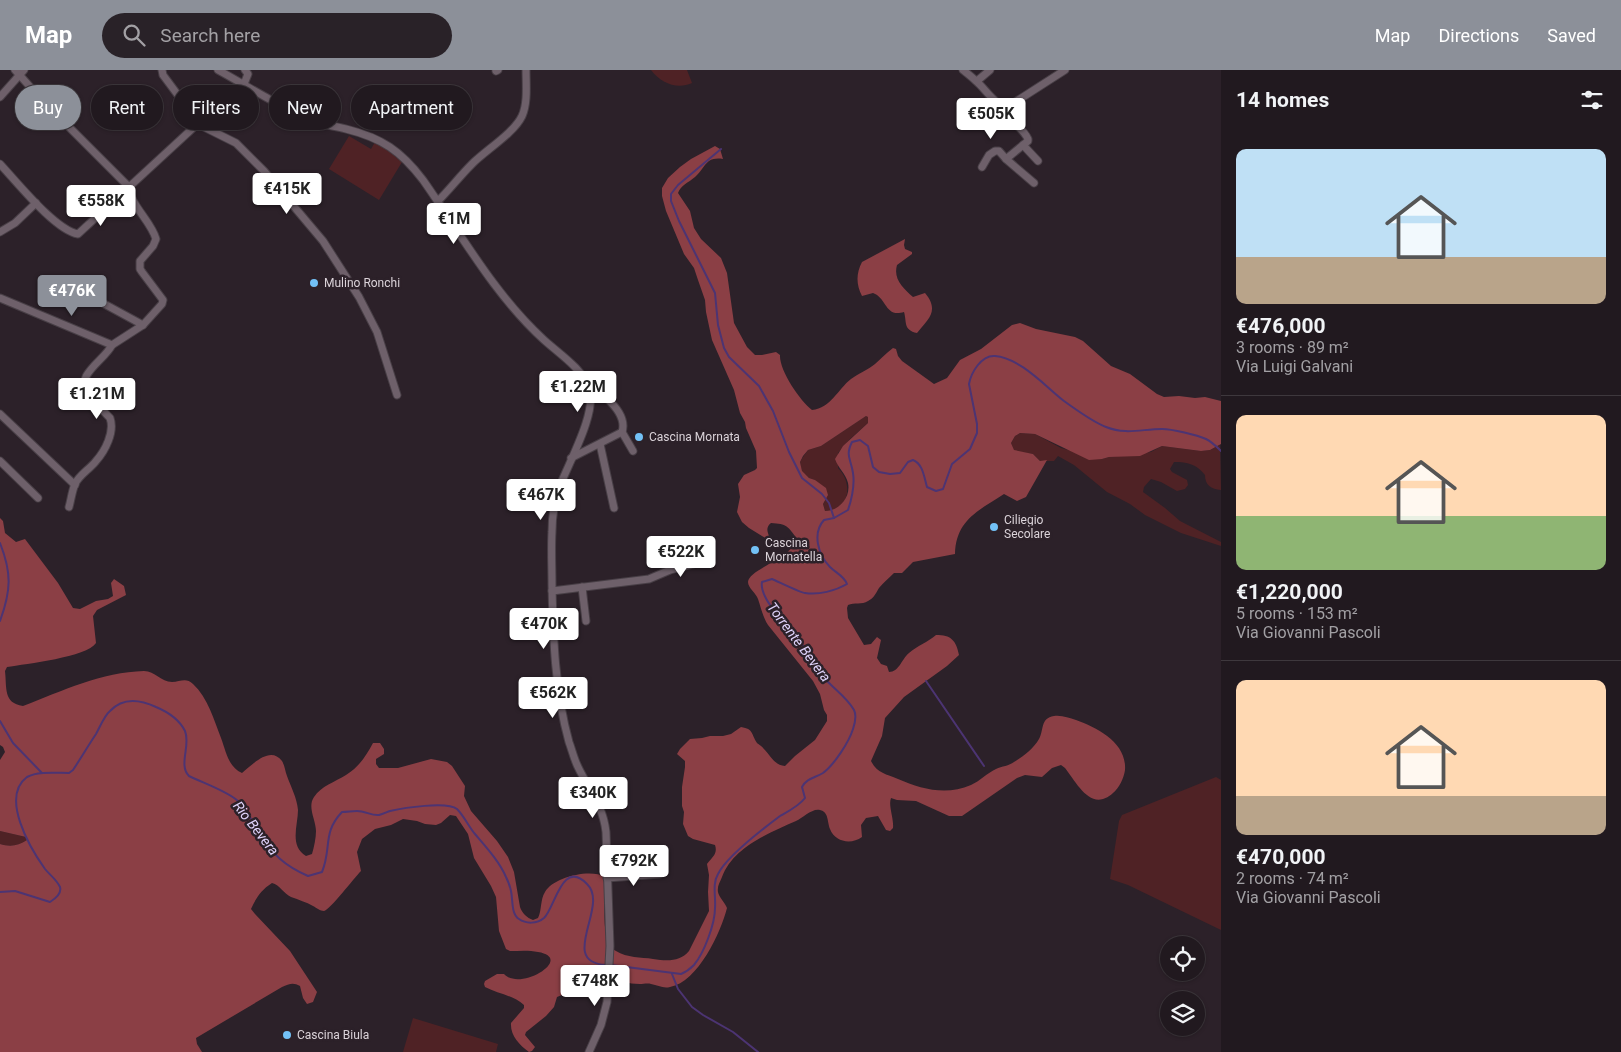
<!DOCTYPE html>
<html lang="en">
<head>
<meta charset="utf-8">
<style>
	:root { --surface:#21191f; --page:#292228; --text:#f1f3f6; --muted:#a2a0a4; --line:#3e383d; --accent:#8c9099 }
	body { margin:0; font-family:Roboto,sans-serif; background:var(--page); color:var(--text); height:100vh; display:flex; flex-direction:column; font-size:19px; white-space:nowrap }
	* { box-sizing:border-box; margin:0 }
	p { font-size:16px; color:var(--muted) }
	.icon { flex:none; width:28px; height:28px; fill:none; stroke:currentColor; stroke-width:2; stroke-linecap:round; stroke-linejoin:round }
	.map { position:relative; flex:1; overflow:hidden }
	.side { display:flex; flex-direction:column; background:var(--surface); width:400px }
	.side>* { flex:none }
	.hud { position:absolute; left:15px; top:15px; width:475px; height:45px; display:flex; gap:10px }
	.fabs { position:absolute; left:1160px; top:866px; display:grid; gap:10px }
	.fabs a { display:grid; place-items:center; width:45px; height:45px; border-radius:50%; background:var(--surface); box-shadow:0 1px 4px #0004,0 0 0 1px var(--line); font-size:25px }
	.price { position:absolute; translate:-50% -42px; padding:0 11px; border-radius:5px; background:#fff; color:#222; font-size:16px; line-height:32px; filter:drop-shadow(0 1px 2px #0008) }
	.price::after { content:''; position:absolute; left:50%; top:30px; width:15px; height:11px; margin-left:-8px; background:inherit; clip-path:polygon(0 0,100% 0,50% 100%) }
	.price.on { background:var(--accent); color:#fff }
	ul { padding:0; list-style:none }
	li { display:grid; align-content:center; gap:10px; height:265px; padding:0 15px }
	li+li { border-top:1px solid var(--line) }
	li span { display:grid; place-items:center; height:155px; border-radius:10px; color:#555 }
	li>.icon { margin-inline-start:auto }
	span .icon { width:90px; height:90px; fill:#fffc; stroke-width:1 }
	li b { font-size:21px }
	h2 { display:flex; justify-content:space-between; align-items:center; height:60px; padding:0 15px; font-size:21px }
	.tag { padding:0 18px; border-radius:22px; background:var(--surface); box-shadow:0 1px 4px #0004,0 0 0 1px var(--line); font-size:18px; line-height:45px }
	.tag.on { background:var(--accent); color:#fff }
	header { display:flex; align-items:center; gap:30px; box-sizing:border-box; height:70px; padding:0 25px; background:var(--accent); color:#fff }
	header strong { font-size:24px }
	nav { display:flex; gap:28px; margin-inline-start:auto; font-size:18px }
	.search { width:350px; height:45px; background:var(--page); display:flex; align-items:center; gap:12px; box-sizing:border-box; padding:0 18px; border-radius:28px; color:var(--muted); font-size:19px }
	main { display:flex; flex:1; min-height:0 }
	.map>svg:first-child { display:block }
	.green { fill:#4f2225 }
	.forest { fill:#8b3f45; fill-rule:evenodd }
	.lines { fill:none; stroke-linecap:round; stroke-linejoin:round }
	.stream { stroke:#4c3473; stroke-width:2 }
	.minor-casing { stroke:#483f46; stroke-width:9 }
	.minor { stroke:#6e606a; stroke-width:7 }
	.poi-dot { fill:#73c1f6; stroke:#2c2129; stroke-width:2 }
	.labels { text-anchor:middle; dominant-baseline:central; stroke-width:5; stroke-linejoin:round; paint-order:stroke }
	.poi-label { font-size:12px; fill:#dbd3d9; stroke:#2c2129; text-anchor:start }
	.water-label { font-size:14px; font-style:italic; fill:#e0d4fb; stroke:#2c2129 }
</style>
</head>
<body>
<header>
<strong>Map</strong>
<div class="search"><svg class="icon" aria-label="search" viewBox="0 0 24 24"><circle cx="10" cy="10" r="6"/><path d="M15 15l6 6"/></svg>Search here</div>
<nav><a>Map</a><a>Directions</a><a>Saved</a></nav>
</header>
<main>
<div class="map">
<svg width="1221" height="982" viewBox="0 0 1221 982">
	<rect width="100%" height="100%" fill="#2c2129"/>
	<g class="green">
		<path d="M651,0H687L692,13C677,20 661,13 651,0Z"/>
		<polygon points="349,66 371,79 375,72 390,82 402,92 379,130 329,99"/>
		<path d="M866,346L869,347L868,353L850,369L838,383V398C854,414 849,441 825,441L823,434L825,431L815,410L809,408L802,402L800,392L803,387L808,380L821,376Z"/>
		<path d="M1020,363L1035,364L1061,378L1102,389L1109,387L1151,382L1162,376L1201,381L1210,380L1220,375L1221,420C1211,419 1205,415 1205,405C1196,394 1188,392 1174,392L1170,399L1172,402L1187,410L1188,415L1185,419L1177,421L1161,412L1151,409L1144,417L1143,422L1165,438L1180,451L1221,472V476L1181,463L1145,445L1130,434L1107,422L1074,395L1058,386L1054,391H1040L1033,384L1014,381L1011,373L1015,366Z"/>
		<polygon points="1216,707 1221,710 1221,860 1128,815 1110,809 1119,751 1122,745"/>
		<path d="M0,761L26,767L27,770C18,776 10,777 0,774Z"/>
		<polygon points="413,948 498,974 496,982 403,982"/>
	</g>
	<g class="forest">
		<path d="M715,76L720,79L723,89C705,86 705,99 695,107C688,113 681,115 678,123L690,141L694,158L701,169L721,188L727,203L734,253L747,277L755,285H762L776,282L780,285C779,300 800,331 812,340C831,338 838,319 851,309C859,303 868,300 875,294C881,289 886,283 893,278L896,279L898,286L902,291L934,314L947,308L960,290L981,279L1012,255L1020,253L1036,259L1075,267L1083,271L1111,296L1130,304L1157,324L1164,327L1179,326L1195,328L1205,327L1221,331V374L1210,380L1201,381L1162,376L1140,386L1109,387L1102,389L1089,390L1035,364L1020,363L1015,366L1011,373L1014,380L1033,384L1040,391L1047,390L1026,427L1017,431L1004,424C978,441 956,450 955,484L913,492L902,503H894C889,508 883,513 879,518C876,523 874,528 868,531C862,535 854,532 848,535L847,538L848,548L864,575L871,574L877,567L881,570L877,588L881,594L887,596L889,602C899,602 901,590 909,583C917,576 928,572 936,565C951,565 956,570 959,585L947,596L904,627L885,648L882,666L871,691C877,703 886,704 898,709C921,719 946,726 971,715C980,711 987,703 996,699C1002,696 1009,696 1014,692C1024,686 1033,679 1039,669C1044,661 1040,648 1054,646C1062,645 1069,648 1076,650C1098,658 1127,673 1125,700C1124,708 1119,718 1113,723C1091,743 1077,713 1065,698L1061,695L1052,698L1042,707L1025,705L1017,708L962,746H949L916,731L897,730L891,728C888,736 894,748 893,758L890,761L886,760L878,746L866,748L861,755L862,767C851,775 835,772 830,759C827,752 829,742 820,740C812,738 803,748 796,751C769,763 733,777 722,807C720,812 717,816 718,822C719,827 725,833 727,838C721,862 698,912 670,917C663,919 658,915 651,914C648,913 643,914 640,914C627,914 622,911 612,903H608C601,914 598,905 591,906C587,907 585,912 582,914C574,919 565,924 557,927L554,937L546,946L526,962L525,965L535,977L532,981L529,982C519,975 510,965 511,953L524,938V935C513,925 498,924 485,917L484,914L485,911L497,904H504C520,922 575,888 538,882C529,880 519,881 510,881L506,879L499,861L496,827L491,816L474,788L468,764L456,746L450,745L441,753L436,755L425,754L417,751L403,749L391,755L375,759L362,769L357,782L361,801C354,808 330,840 324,841C320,841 317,838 313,836C306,832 299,830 291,827C284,824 280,815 272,813C261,820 256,828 251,839L255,844L290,881L317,922L313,932L307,934L303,928L300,916C293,912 289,914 282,917L196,968L197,974L202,982H0V774C10,777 18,776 27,770L26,767L0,761V690L5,682L3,677L0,675V448L3,451L5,463L16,472L25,469L58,513L73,538L80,539L96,531L108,529L113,526L111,513L114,509L124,516L126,525L97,540L93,546L96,573C87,587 26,594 7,597L5,601C7,618 3,633 23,636C62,621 102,602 144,601C155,601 161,612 172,612C180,612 186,607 193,614C208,628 214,650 221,668C226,681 228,697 242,703C252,695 270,675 282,691C285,696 285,701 287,706C291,717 297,728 298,740C298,755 289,776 306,786L312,784C314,777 316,768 316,761C316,750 307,737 314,727C321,716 335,712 346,705C359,697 366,686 373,673H380L384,679V684L376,689V694L379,698H398L431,689L447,692L452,696L465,716L464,726L471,741L497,771L508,787L514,802L520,837C522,843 527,848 533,850L538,848C542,840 540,830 545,822C553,807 591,798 605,807C605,826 603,847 606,865C607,872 610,878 616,881C627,888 641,887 653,889C667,891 680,892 689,881L709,841L708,822L709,805L707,794C712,787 718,784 715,775L693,769L688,766L683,754L684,742L682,736V717L685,697V691L677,684L680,679L690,669L702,668L710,666H723L731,664L741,657C754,659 751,664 757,673C758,674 763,677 763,678C771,686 774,695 785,696L795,686L815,670L827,651V645L824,640L820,624L813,611L768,555C763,547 761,538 758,529C756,523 748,518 748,512C749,499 791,489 797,469C788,456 787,454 771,453C766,457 767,461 769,466L767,469L749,458L742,452L737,442L740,427L738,414L744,405L755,400L757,398L756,381L746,358L745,352L740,343L734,320L712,270L706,242L705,230L698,210L694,198L684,184L666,141L662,126V118L668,108L680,97L691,89ZM866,346L868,347V353L843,376L835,389C838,398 846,404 848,413C851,427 839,441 825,441L823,434L828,425L826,418L815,410L809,408L802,401L800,392L803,386L808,380L821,376Z"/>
		<path d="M905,169L904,175L905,179L912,182V184L897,195C893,209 903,218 913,227L925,223C940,241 928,249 917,263C903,260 907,252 904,242C885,248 887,228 873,223L862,226C856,215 856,203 862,192Z"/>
	</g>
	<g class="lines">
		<g class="stream">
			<polyline points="721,79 678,115 671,124 671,131 679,151 715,223 718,255 724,278 729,287 759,316 773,341 789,382 802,408 822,424 829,433 834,448"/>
			<path d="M0,473C12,503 11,521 0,551"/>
			<polyline points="926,611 984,696"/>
			<polyline points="0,651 13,673 42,703"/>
			<path d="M0,822L15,821L50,832C55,829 62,824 60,817C57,810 49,804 45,799C30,778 0,727 27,707C38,701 56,703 69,703L73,700C81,688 88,676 96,664C100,657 104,646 110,641C123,627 141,630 156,637C168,642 179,649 185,661C191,675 178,695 189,706C203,713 227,721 238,731C248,740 252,752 259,763C273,785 285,796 308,806L322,802C332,778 322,763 342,742C347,742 352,741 357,741C365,741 372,746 379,745C383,744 387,742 390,741C403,738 447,731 457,739C464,746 469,757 475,764C486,777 499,791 506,807C508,811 510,816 511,821C513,830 511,844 519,849C526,854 537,854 544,848C555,838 562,788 587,814C610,836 557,892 606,895"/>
			<path d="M611,895L681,904C686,902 690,899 694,895C704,883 715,854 715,838C716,827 712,814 718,804C727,786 764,758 780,746C789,741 799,736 805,728L802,717C807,708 815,708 823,703C834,695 849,672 853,659C855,653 857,646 854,640C848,629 837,621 828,612C820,604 816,593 809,584C799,567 758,531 762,512L772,509C777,511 801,523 805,523C819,525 835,521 847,514C844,506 836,503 830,497C818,485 812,463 824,450L834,448L848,440C852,428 855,416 853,403C851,389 845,386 852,372L860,370L868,376L873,397L879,402L890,404L900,403L908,392L913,390C923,394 924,407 927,417L936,421L943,419L952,394L970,379L977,363V354L969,314C971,303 981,285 995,286C1020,288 1045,316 1064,331C1075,339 1093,352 1106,357C1126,365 1142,359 1162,359C1172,359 1197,365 1206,369C1212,372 1216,376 1221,381"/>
			<polyline points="672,904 678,919 692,937 703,945 733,962 758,982"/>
		</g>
		<g class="minor-casing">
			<g id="minor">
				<polyline points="162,0 163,5 195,48 196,53 236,73 264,101 323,171 359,227 377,262 397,325"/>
				<path d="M218,0C249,17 280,37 312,51C323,55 335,56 346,59C382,68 401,81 423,110C461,164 494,224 543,269C558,283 582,298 589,318C598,343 567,395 558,421C554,434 552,448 552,462C551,479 552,497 552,515C553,567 555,622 569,672C572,680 574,689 578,697C589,720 603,735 606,762L610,876L607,932L601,955L589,982"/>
				<path d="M963,0C968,4 972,7 976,11C986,19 995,37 1009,36L1065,0"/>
				<polyline points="496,1 498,0"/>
				<polyline points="977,11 990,0"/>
				<polyline points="244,14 248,4 245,0"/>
				<polyline points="0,27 24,0"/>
				<path d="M1004,37C1006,50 1023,57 1028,69V71L1006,89L1034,113"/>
				<polyline points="1023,75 1038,91"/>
				<path d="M0,94C17,112 55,160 78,164L192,59L196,53"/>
				<polyline points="982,97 989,85 995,81 999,81 1006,89"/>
				<path d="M438,131C450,119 460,106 472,94C486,80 514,63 522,46C528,33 526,14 526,0"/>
				<polyline points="0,162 15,153 36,133"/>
				<polyline points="48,212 97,230 143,255"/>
				<path d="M0,228L112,275L143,255L162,234L163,230L142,202L140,199V191L153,176L156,169C151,151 130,135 129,117L41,29L15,0"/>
				<polyline points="0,344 75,415"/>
				<polyline points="622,362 633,381"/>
				<polyline points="600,374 614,438"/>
				<path d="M571,388L622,362C628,344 604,323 589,317"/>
				<polyline points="0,391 38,428"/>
				<path d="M69,437C71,430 72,421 75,414C79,405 90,399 96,391C105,381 115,362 110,348L87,324C75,304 104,291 112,275"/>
				<polyline points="582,517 586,551"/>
				<polyline points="552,521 649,509 670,500 709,490"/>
				<polyline points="607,808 660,804"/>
			</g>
		</g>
		<use href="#minor" class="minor"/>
	</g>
	<g class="poi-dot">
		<circle cx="314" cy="213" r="5"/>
		<circle cx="639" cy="367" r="5"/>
		<circle cx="994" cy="457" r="5"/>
		<circle cx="755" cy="480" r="5"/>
		<circle cx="287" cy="965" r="5"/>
	</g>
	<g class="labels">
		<g class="poi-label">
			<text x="324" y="213">Mulino Ronchi</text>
			<text x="649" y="367">Cascina Mornata</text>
			<text x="1004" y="450">Ciliegio<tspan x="1004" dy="14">Secolare</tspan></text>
			<text x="765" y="473">Cascina<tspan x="765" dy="14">Mornatella</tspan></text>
			<text x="297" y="965">Cascina Biula</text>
		</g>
		<g class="water-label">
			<text transform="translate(799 572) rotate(53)">Torrente Bevera</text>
			<text transform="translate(256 758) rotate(52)">Rio Bevera</text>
		</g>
	</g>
</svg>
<div class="fabs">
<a><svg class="icon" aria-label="locate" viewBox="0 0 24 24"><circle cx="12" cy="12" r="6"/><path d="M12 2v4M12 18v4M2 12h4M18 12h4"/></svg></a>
<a><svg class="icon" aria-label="layers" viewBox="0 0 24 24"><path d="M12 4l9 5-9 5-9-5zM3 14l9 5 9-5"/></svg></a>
</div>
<b class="price" style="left:991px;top:70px">€505K</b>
<b class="price" style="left:287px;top:145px">€415K</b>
<b class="price" style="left:101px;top:157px">€558K</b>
<b class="price" style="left:454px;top:175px">€1M</b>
<b class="price on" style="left:72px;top:247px">€476K</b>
<b class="price" style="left:578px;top:343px">€1.22M</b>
<b class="price" style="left:97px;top:350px">€1.21M</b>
<b class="price" style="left:541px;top:451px">€467K</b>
<b class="price" style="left:681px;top:508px">€522K</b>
<b class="price" style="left:544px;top:580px">€470K</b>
<b class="price" style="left:553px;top:649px">€562K</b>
<b class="price" style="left:593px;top:749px">€340K</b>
<b class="price" style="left:634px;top:817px">€792K</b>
<b class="price" style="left:595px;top:937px">€748K</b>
<div class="hud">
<a class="tag on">Buy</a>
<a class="tag">Rent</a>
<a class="tag">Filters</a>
<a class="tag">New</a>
<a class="tag">Apartment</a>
</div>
</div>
<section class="side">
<h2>14 homes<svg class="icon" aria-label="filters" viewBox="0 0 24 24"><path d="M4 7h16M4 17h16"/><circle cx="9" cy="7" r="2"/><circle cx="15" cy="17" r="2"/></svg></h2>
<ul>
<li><span style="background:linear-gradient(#bfe0f5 70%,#b9a48a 0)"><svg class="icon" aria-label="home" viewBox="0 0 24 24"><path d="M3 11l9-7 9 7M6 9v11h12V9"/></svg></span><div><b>€476,000</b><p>3 rooms · 89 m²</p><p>Via Luigi Galvani</p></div></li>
<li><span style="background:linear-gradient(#ffd9b3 65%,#8fb573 0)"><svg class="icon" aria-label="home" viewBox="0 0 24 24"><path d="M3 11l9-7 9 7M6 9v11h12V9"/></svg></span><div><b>€1,220,000</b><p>5 rooms · 153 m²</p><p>Via Giovanni Pascoli</p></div></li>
<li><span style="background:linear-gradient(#ffd9b3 75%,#b9a48a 0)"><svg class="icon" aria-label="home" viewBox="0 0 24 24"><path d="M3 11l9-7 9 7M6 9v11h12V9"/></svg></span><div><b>€470,000</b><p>2 rooms · 74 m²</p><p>Via Giovanni Pascoli</p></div></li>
</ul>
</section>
</main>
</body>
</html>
